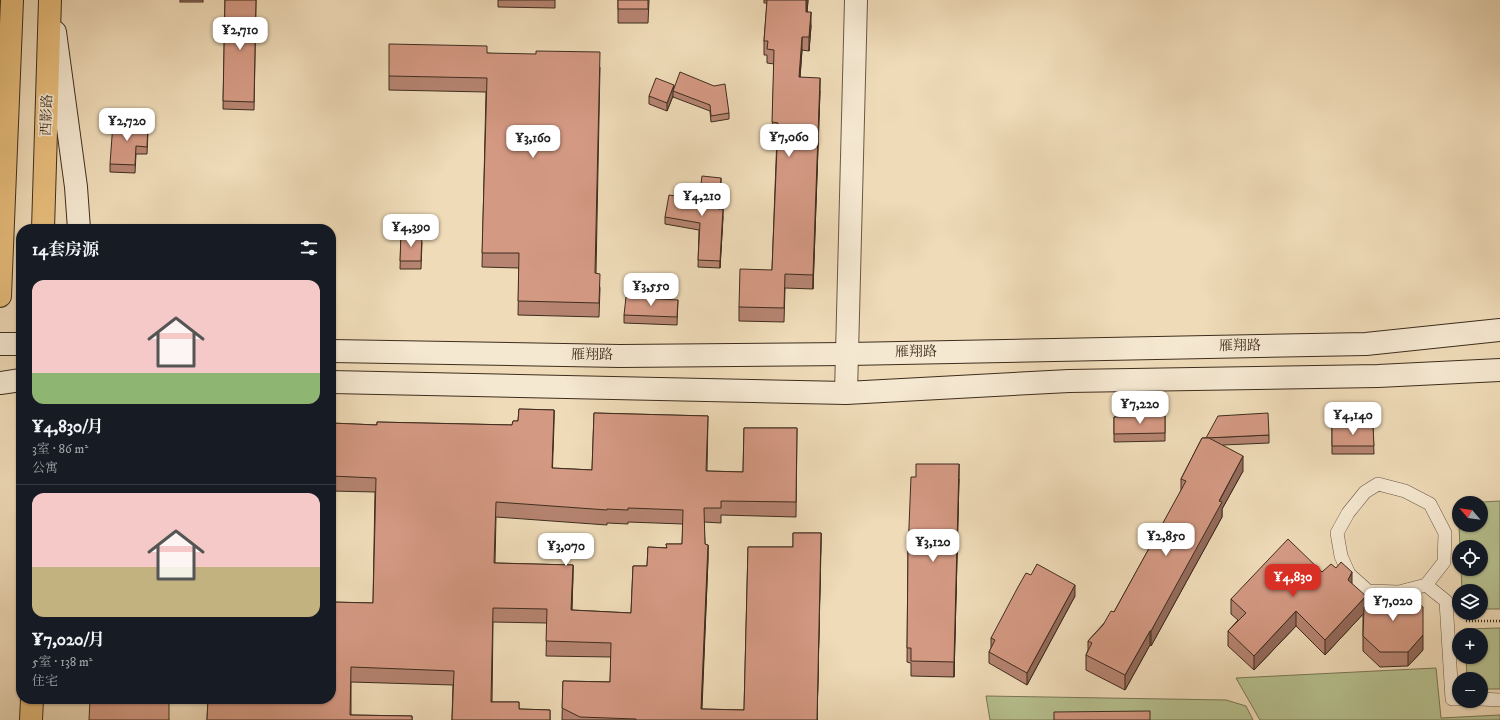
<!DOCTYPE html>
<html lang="zh">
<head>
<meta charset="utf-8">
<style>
	:root { --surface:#171b24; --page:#20242c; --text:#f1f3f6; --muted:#9ea1a6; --line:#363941; --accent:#d93025 }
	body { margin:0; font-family:"IM FELL DW Pica","Noto Serif SC",serif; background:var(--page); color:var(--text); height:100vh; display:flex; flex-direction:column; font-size:15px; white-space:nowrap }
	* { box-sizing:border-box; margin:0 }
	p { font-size:13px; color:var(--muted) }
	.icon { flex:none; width:22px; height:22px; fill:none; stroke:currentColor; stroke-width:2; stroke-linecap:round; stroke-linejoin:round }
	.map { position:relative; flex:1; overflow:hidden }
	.side { position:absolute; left:16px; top:224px; width:320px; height:480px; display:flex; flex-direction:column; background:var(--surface); border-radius:16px; box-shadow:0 1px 3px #0004 }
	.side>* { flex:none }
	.needle { width:26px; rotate:298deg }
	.fabs { position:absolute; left:1452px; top:496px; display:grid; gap:8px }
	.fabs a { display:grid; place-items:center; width:36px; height:36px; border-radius:50%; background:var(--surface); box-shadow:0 1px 3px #0004; font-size:20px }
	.price { position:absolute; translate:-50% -34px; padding:0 9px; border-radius:8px; background:#fff; color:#222; font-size:13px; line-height:26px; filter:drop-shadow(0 1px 2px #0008) }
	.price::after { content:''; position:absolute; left:50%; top:24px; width:12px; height:9px; margin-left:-6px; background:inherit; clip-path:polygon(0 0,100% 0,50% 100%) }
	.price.selected { background:var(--accent); color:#fff }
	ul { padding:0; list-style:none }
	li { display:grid; align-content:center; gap:8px; height:212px; padding:0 16px }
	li+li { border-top:1px solid var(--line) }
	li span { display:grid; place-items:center; height:124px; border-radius:12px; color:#555 }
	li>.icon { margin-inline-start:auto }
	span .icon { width:72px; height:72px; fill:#fffc; stroke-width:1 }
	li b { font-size:17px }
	h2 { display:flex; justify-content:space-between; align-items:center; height:48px; padding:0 16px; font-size:17px }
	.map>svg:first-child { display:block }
	.green { fill:#b7c190; stroke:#7a7757 }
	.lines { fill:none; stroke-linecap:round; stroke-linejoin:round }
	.service-casing { stroke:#6a5844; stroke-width:14 }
	.minor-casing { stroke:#6a5844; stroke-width:24 }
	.secondary-casing { stroke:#3e2d1e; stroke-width:24 }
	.primary-casing { stroke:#3e2d1e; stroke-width:24 }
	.path { stroke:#3e2d1e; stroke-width:2.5; stroke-dasharray:1 2; stroke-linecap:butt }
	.service { stroke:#f5e8d1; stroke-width:13 }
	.minor { stroke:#f5e8d1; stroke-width:22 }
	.secondary { stroke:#f5e8d1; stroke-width:22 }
	.primary { stroke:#e8be7c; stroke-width:22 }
	.wall { fill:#b68471; stroke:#3e2d1e; fill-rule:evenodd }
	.shaded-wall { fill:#946b5c; stroke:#3e2d1e }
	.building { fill:#d49983; stroke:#3e2d1e; fill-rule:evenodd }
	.labels { text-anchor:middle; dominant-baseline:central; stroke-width:3.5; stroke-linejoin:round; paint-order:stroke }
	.street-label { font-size:14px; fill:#3e2d1e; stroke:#f5e8d1 }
</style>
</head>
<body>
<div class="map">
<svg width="1500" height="720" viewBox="0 0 1500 720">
	<rect width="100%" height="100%" fill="#efdbb8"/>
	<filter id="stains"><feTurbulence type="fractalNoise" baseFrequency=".005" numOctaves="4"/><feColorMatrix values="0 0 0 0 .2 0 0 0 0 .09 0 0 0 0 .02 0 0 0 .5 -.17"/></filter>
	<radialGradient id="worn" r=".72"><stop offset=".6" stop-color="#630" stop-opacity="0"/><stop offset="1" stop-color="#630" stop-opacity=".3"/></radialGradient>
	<g class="green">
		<polygon points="1500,501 1500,609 1481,609 1481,591 1462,591 1461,569 1481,569 1481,547 1460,547 1459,525 1481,525 1481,503 1466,503"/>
		<polygon points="1500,628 1500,689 1481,689 1481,679 1467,679 1466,657 1481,657 1481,635 1464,635 1464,629"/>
		<polygon points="1436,668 1441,718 1500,715 1500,720 1260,720 1236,678"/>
		<polygon points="986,696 1226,700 1246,706 1253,720 990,720"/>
	</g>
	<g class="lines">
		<g class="service-casing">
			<g id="service">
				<polygon points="1378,484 1405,491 1430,504 1445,533 1444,562 1426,585 1399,592 1368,591 1349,574 1341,556 1337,533 1348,513 1365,492"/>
				<polyline points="1426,585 1446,601 1452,699 1459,699"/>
				<polyline points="1481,699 1500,700"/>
			</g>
		</g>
		<g class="minor-casing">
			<polyline id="minor" points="846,393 856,0"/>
		</g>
		<g class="secondary-casing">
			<g id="secondary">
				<polyline points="55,32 76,187 79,229"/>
				<polyline points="0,344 21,344"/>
				<polyline points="331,351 620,356 848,354 1366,344 1500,330"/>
				<polyline points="331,382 846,393 1069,381 1378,376 1500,370"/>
				<polyline points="0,383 21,380"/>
			</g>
		</g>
		<g class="primary-casing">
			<g id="primary">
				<polyline points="43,229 50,0"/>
				<polyline points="0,296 12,0"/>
				<polyline points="31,720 32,699"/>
			</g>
		</g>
		<polyline class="path" points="1466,621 1500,621"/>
		<use href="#service" class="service"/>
		<use href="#minor" class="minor"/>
		<use href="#secondary" class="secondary"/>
		<use href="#primary" class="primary"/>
	</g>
	<g class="wall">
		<rect x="180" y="0" width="23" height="2"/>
		<polygon points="225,0 256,0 254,110 223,109"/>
		<polygon points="498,0 555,0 555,8 498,7"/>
		<polygon points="618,0 649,0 648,23 618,23"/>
		<polygon points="764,0 808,0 807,12 811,26 809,51 802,50 800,77 820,91 813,289 785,288 784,322 739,321 739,307 772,270 777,136 772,136 774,64 767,63 767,55 764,55 764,41 767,3 764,3"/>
		<polygon points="487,53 600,67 596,273 600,288 599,317 518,315 519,268 482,267 486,92 389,90 389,76"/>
		<polygon points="674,88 729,113 729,119 711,122 710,111 673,97 673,96 667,111 649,104 649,96"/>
		<polygon points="148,132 147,154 136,154 135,173 110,172 110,164"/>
		<polygon points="721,186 718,209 723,217 720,268 698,267 699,230 665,224 665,217 699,200"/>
		<polygon points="401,234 422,242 421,269 400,269"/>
		<polygon points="678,300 677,325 624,323 624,315"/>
		<path d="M519,409L554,410L552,468L592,470L594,413L708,416L707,471L743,472L744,428H797L796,517L721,515V523L704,522L705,544L708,545V559L702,709L744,710L748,547H793V533H821L817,720H562L563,681L610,682L611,657L546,656L547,623L493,622L492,702H519V709L550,710V720H452L453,685L351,682V715L412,716V720H207L208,699H331V602L373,603L375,492L331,491V423L377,425V422L512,425L513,421H518ZM496,517L607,525V523L628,524V522L683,524L682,544H666L667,548L648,547L647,566H633L631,613L572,610L573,565L495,563Z"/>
		<polygon points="1165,416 1165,441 1114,442 1114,417"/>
		<polygon points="1373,426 1374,454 1332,454 1332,427"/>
		<polygon points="1269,435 1269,443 1223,445 1243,471 1222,509 1222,517 1151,646 1150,645 1125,690 1086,670 1086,655 1088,650 1088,641 1114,612 1181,491 1181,479 1202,438"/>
		<polygon points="959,479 954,677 911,676 911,663 907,662 908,551"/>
		<polygon points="1322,572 1352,584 1366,605 1423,650 1408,666 1380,667 1363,651 1363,614 1325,655 1296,626 1254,670 1228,646 1228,631 1238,620 1231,614 1231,599"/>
		<polygon points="1075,596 1027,685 989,663 989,652 991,648 991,638"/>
	</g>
	<g class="shaded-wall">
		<polygon points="806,0 808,0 806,26"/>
		<polygon points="811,12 811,26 809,51 809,37"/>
		<polygon points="802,37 802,50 799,91 799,77"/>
		<polygon points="820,78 820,91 813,289 813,275"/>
		<polygon points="674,85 674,91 673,91 673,96 667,111 667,103"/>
		<polygon points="721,178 721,186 718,216 718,209"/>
		<polygon points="723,209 723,217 720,268 720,261"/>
		<polygon points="554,410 554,424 552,482 552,468"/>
		<polygon points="1243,456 1243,471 1222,509 1222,517 1151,646 1151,631"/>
		<polygon points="959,464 959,479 954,677 954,662"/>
		<polygon points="821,533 821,548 817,720"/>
		<polygon points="708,545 708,559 701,720 701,709"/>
		<polygon points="573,565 573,580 571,625 571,610"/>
		<polygon points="1352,572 1352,587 1348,580"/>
		<polygon points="1075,585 1075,596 1027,685 1027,673"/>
		<polygon points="1366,596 1366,611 1325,655 1325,640"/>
		<polygon points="1296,611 1296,626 1254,670 1254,656"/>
		<polygon points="1150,631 1150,645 1125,690 1125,675"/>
		<polygon points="1423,635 1423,650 1408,666 1408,652"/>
	</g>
	<g class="building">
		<polygon points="225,0 256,0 254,102 223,101"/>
		<rect x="618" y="0" width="30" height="9"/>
		<polygon points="767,0 806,0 806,12 811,12 809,37 802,37 799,77 820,78 813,275 785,274 784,308 739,307 740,269 772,270 778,123 772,122 774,50 767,49 768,41 764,41"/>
		<polygon points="389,44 487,46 487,53 536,54 536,51 600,52 595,273 600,274 599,303 518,301 519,253 482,253 487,78 389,76"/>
		<polygon points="680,72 714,86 725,84 729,113 711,116 710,105 673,91"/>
		<polygon points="656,78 674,85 667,103 649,96"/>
		<polygon points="113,123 148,124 147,147 136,146 135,165 110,164"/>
		<polygon points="702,176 721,178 718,209 723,209 720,261 698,260 700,223 665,217 669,195 699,200"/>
		<polygon points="401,234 422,234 421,261 400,261"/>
		<polygon points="626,297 678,300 677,317 624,315"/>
		<path d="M519,409L554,410L552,468L592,470L594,413L708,416L706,471L743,472L744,428H797L796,502L721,501V508H704L705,544L708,545L701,709L744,710L748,547H793V533H821L817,720H636V719L580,717L562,708L563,681L610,682L611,643L546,641L547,609L493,608L491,702H519V709L550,710V720H452L454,671L351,667L350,715L412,716V720H207L208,699H331V602L373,603L376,478L331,476V423L377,425V422L512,425L513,421H518ZM496,502L607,510V509L628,510V508L683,510L682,544H666L667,548L648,547L647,566H633L631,613L571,610L573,565L494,563Z"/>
		<polygon points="1268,413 1269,435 1206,438 1218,416"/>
		<polygon points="1165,416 1165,433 1114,434 1114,417"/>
		<polygon points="1373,426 1374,446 1332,446 1332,427"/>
		<polygon points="1202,438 1209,438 1243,456 1219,501 1222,502 1151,631 1150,631 1125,675 1086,655 1092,643 1088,641 1103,625 1111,611 1114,612 1186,481 1181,479"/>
		<polygon points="916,464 959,464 954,662 911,661 911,648 907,648 908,551 911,477 916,477"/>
		<polygon points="1288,539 1322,572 1331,564 1336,568 1341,562 1352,572 1348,580 1366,596 1325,640 1296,611 1254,656 1228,631 1246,613 1231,599"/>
		<polygon points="1037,564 1075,585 1027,673 989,652 995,640 991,638 1018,587 1026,573 1031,575"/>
		<polygon points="1380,591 1406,591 1423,607 1423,635 1408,652 1380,652 1363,636 1364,608"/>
		<polygon points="90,699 169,699 169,720 89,720"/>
		<polygon points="1150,711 1150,720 1054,720 1054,712"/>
	</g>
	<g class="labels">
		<g class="street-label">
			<text transform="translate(47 115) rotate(-88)">西影路</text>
			<text transform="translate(1240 346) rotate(-1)">雁翔路</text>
			<text transform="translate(916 352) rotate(-1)">雁翔路</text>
			<text x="592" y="355">雁翔路</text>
		</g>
	</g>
	<rect width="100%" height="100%" filter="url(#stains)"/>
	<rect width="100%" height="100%" fill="url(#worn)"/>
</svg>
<div class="fabs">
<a><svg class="needle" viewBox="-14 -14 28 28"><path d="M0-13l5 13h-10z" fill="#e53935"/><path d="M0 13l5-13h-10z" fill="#9ea1a6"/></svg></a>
<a><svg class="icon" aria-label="locate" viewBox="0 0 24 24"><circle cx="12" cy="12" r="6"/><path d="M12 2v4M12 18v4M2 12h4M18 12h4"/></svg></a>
<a><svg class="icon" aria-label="layers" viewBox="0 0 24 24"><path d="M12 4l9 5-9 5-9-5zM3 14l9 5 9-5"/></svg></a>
<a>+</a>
<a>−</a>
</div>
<b class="price" style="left:240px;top:51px">¥2,710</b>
<b class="price" style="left:127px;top:142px">¥2,720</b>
<b class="price" style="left:789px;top:158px">¥7,060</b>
<b class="price" style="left:533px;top:159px">¥3,160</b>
<b class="price" style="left:702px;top:217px">¥4,210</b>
<b class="price" style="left:411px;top:248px">¥4,390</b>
<b class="price" style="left:651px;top:307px">¥3,550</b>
<b class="price" style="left:1140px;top:425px">¥7,220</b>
<b class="price" style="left:1353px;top:436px">¥4,140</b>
<b class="price" style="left:1166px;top:557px">¥2,850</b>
<b class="price" style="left:933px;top:563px">¥3,120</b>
<b class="price" style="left:566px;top:567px">¥3,070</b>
<b class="price selected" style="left:1293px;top:598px">¥4,830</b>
<b class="price" style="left:1393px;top:622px">¥7,020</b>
<section class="side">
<h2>14套房源<svg class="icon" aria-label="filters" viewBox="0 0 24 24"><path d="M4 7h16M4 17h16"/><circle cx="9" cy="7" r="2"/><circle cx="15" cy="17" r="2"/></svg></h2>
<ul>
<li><span style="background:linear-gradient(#f6c9c9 75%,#8fb573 0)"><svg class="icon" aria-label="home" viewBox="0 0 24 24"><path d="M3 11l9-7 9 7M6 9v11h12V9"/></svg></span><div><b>¥4,830/月</b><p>3室 · 86 m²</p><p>公寓</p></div></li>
<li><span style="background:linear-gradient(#f6c9c9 60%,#c2b280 0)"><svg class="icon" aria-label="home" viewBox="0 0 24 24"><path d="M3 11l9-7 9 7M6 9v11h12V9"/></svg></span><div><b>¥7,020/月</b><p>5室 · 138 m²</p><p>住宅</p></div></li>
</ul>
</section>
</div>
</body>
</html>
